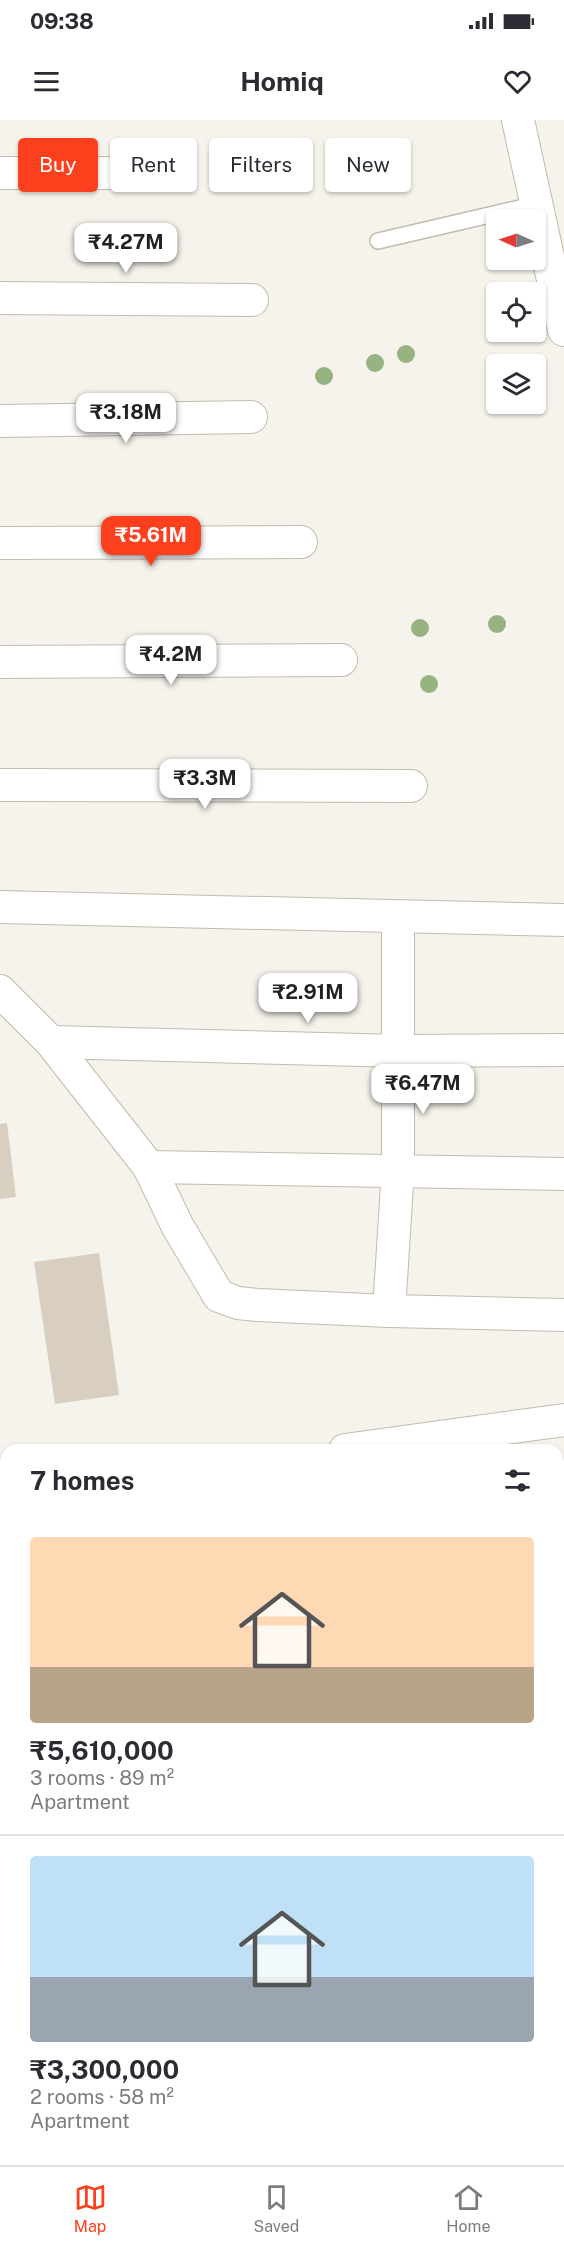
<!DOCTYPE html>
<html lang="en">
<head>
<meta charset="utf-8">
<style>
	:root { --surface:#fff; --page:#f2f2f3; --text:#2b2b33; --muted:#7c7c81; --line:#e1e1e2; --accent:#fc3f1d }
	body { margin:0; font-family:"Public Sans",sans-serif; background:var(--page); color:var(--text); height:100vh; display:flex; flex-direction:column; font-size:22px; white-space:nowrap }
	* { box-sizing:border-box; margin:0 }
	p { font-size:20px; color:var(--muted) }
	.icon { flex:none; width:33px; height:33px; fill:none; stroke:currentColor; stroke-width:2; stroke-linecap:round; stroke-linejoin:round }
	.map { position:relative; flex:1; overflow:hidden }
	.details { position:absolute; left:0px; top:1324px; width:564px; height:722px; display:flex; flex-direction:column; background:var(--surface); border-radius:18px 18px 0 0; box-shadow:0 2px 4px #0004 }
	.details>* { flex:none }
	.hud { position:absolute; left:18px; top:18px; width:528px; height:54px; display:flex; gap:12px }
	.needle { width:39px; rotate:273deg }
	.controls { position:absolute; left:486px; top:90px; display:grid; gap:12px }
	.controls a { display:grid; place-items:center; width:60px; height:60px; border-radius:6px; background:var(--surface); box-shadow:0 2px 4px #0004; font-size:30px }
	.price { position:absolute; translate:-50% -51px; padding:0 14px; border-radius:12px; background:#fff; color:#222; font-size:20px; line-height:39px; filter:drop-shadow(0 2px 3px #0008) }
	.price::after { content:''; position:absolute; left:50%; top:36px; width:18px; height:14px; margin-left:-9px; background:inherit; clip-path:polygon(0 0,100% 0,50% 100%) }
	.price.on { background:var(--accent); color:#fff }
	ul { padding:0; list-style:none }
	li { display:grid; align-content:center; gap:12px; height:318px; padding:0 30px }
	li+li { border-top:2px solid var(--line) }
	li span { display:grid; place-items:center; height:186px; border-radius:6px; color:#555 }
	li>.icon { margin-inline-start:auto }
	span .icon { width:108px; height:108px; fill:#fffc; stroke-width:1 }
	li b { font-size:26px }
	h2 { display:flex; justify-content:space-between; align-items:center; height:72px; padding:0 30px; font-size:26px }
	.tag { padding:0 21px; border-radius:6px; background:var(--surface); box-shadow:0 2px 4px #0004; font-size:21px; line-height:54px }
	.tag.on { background:var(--accent); color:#fff }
	.status { display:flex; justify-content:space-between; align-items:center; height:42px; padding:0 30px; background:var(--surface); direction:ltr }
	.status svg { height:16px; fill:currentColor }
	header { display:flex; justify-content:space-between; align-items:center; height:78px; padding:0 30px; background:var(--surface); font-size:27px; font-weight:700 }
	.tabs { display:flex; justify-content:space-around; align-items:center; height:84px; border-top:2px solid var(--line); background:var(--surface); font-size:16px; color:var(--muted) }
	.tabs a { display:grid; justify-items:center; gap:3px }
	.tabs .on { color:var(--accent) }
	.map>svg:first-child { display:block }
	.green { fill:#d2eab5 }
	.building { fill:#d8cfc1 }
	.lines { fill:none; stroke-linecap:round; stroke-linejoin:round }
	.lane-casing { stroke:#c2bbae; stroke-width:18 }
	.street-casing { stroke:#c2bbae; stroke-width:34 }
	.lane { stroke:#fff; stroke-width:15 }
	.street { stroke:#fff; stroke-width:32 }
	.tree { fill:#97b381 }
</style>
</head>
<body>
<div class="status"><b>09:38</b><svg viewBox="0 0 49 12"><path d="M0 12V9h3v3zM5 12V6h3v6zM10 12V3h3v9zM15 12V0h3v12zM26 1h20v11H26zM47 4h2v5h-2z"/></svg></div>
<header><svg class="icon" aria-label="menu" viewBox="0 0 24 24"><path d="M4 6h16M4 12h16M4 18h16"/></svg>Homiq<svg class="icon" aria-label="heart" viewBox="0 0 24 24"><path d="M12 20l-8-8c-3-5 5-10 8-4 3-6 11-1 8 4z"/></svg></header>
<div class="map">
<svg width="564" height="2045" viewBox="0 0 564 2045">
	<rect width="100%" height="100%" fill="#f6f3ec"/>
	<polygon class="green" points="564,1352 564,1472 558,1441 558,1353"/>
	<g class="building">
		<polygon points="7,1003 16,1077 0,1079 0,1004"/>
		<polygon points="99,1133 119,1275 55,1284 34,1142"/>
		<polygon points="4,1795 6,1940 0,1940 0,1796"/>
		<polygon points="205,2040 206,2045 167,2045 167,2044"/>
		<rect x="280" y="2040" width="79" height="5"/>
		<polygon points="428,2040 506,2040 507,2045 428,2045"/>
	</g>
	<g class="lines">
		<g class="lane-casing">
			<polyline id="lane" points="378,121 537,84"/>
		</g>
		<g class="street-casing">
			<g id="street">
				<polyline points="518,0 564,210"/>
				<polyline points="0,53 150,53"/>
				<polyline points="0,178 252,180"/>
				<polyline points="0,301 251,297"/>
				<polyline points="0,423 301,422"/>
				<polyline points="0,542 341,540"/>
				<polyline points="0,665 411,666"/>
				<polyline points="0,787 564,800"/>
				<polyline points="0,871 51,922 149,1047 178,1107 219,1176 238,1183 258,1185 389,1191 564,1195"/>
				<polyline points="51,922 400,931 564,930"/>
				<polyline points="149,1047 564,1054"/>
				<polyline points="389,1191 398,1049 398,798"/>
				<polyline points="345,1330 564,1300"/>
				<polyline points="0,1378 6,1377"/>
				<polyline points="558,1563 564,1562"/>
				<polyline points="558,1856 564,1856"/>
				<polyline points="558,1935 564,1934"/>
				<polyline points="251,2040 251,2045"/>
			</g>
		</g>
		<use href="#lane" class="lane"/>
		<use href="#street" class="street"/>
	</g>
	<g class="tree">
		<circle cx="406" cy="234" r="9"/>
		<circle cx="375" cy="243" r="9"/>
		<circle cx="324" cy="256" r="9"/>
		<circle cx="497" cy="504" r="9"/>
		<circle cx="420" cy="508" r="9"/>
		<circle cx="429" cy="564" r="9"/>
	</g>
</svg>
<div class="controls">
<a><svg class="needle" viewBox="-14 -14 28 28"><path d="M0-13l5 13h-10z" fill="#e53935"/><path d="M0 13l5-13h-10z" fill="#7c7c81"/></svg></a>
<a><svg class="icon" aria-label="locate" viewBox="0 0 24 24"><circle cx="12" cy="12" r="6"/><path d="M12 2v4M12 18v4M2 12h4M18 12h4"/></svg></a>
<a><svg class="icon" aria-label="layers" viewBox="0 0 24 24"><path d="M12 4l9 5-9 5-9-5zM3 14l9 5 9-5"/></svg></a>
</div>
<b class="price" style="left:126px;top:154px">₹4.27M</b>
<b class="price" style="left:126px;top:324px">₹3.18M</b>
<b class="price on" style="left:151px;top:447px">₹5.61M</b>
<b class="price" style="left:171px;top:566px">₹4.2M</b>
<b class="price" style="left:205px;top:690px">₹3.3M</b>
<b class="price" style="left:308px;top:904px">₹2.91M</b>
<b class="price" style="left:423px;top:995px">₹6.47M</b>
<div class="hud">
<a class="tag on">Buy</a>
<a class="tag">Rent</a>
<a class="tag">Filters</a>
<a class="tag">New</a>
</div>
<section class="details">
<h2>7 homes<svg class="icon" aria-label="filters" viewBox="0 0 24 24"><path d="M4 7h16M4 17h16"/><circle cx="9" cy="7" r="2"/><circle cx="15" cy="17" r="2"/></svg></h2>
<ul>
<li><span style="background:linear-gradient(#ffd9b3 70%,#b9a48a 0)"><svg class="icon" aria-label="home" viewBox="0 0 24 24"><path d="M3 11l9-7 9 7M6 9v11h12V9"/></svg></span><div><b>₹5,610,000</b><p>3 rooms · 89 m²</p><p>Apartment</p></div></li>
<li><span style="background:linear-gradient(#bfe0f5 65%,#9aa5b1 0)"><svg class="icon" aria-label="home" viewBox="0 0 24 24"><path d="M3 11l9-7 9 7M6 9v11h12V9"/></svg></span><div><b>₹3,300,000</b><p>2 rooms · 58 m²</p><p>Apartment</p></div></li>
</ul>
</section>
</div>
<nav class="tabs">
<a class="on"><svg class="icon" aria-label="map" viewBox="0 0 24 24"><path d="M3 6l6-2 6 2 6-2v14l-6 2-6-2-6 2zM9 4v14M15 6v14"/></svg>Map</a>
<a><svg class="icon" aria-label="saved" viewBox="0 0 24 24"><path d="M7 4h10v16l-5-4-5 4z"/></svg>Saved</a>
<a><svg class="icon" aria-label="home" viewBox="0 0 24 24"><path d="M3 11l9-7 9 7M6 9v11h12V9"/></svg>Home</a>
</nav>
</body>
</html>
